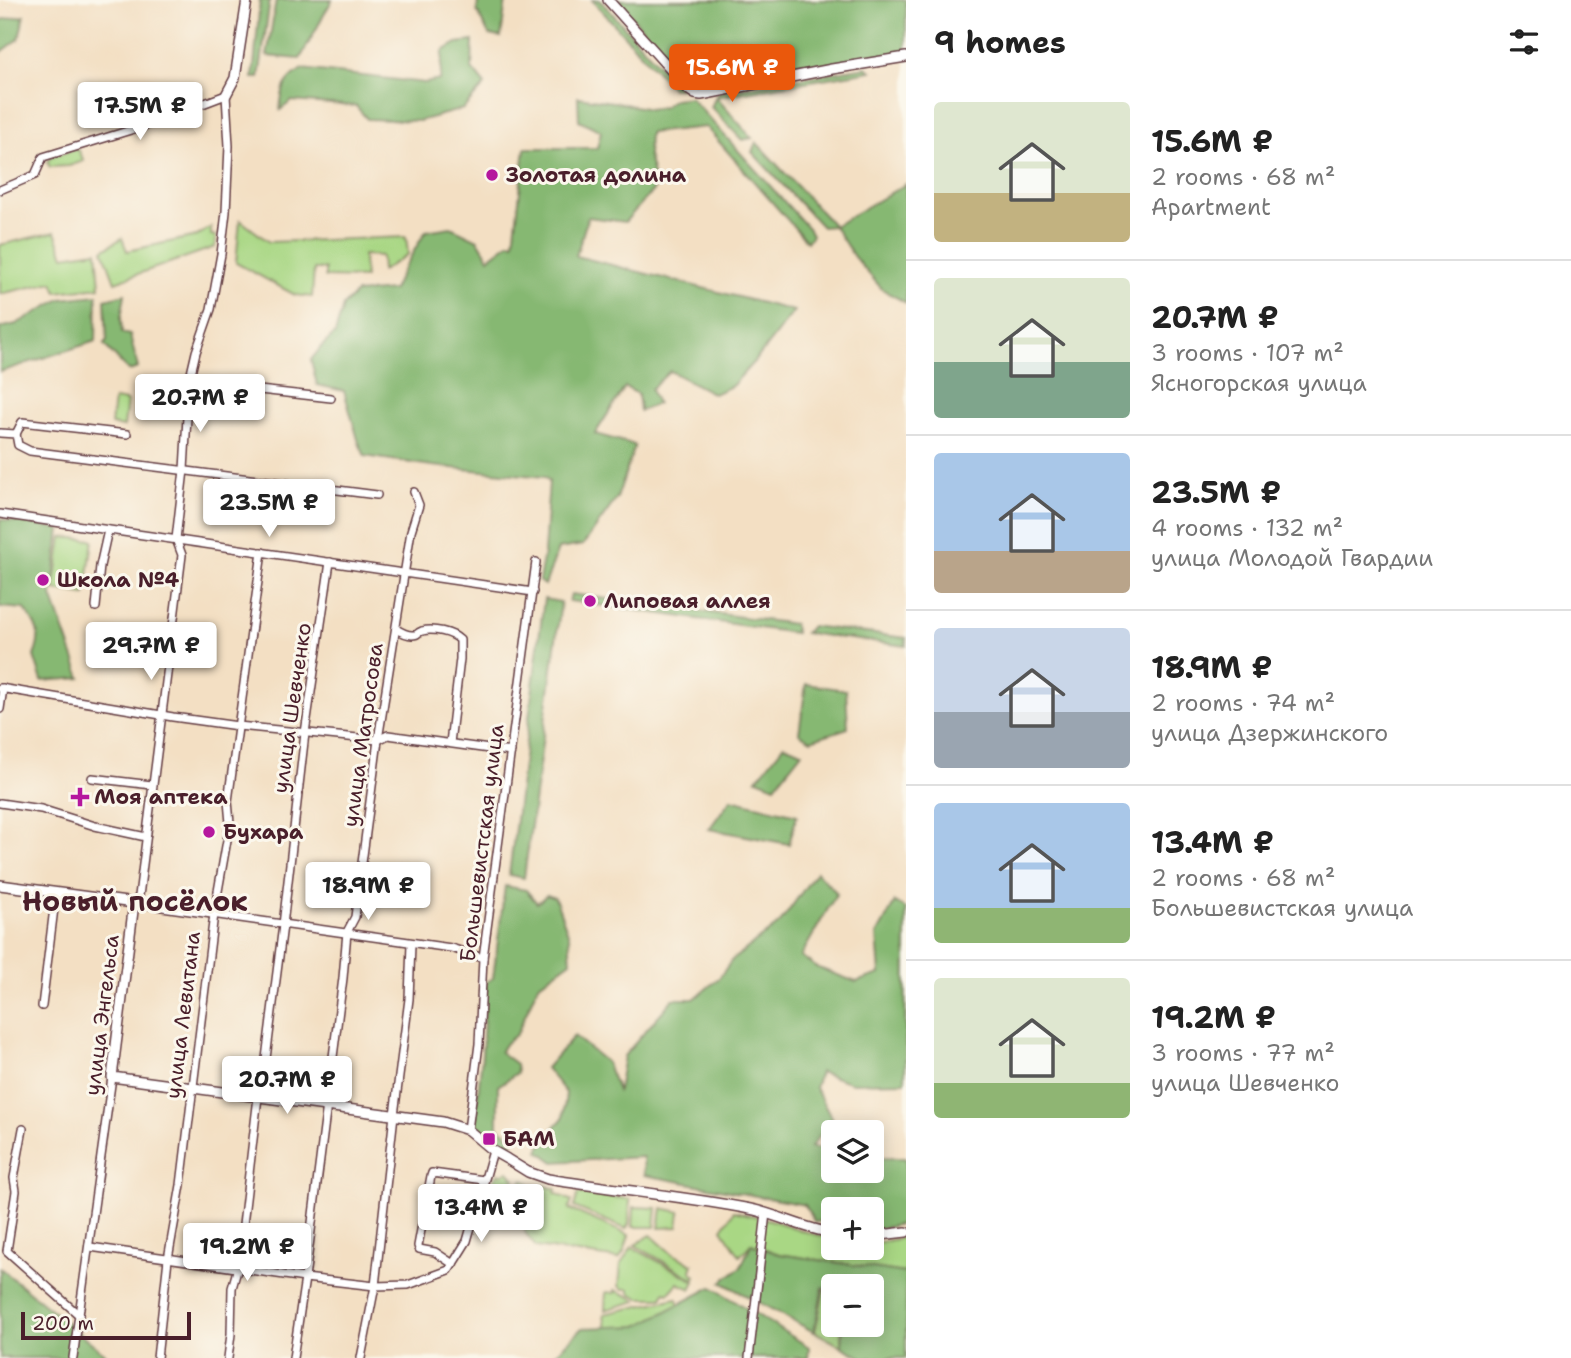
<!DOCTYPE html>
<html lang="en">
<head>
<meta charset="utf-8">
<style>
	:root { --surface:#fff; --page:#f2f2f2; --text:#222; --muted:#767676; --line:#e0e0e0; --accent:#ea580c }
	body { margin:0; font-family:"Shantell Sans",sans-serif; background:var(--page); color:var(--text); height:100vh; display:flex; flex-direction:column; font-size:26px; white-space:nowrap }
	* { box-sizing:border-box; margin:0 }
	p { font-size:23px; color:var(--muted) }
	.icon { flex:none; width:38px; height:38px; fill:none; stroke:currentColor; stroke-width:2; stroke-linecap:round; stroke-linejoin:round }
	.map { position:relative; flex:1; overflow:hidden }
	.sheet { display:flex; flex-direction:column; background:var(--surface); width:665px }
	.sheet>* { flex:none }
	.buttons { position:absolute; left:821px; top:1120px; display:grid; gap:14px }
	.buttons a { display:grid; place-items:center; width:63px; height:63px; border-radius:7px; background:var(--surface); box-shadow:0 4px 18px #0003; font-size:35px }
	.scale { position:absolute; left:21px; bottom:18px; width:170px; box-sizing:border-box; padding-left:7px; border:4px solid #4a1f2b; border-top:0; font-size:19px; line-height:24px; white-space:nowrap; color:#4a1f2b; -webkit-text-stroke:5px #fbf7ec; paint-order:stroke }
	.price { position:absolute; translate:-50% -60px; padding:0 16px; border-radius:7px; background:#fff; color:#222; font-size:23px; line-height:46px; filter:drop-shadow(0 2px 4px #0008) }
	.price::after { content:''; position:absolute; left:50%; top:42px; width:21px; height:16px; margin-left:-10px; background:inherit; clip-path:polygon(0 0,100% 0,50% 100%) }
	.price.on { background:var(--accent); color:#fff }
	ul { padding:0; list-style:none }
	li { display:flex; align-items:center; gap:21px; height:175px; padding:0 28px }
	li+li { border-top:2px solid var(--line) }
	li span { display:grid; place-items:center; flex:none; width:196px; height:140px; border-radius:7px; color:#555 }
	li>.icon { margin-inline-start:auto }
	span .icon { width:84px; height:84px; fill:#fffc; stroke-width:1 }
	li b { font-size:30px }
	h2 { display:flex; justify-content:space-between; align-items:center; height:84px; padding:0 28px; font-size:30px }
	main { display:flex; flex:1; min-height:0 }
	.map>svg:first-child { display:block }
	.green { fill:#a9d784; stroke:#7a7b58; stroke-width:2 }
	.forest { fill:#86b872; stroke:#686c4e; stroke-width:2 }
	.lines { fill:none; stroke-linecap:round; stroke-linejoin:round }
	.minor-casing { stroke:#633c42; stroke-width:10 }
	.tertiary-casing { stroke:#633c42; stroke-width:12 }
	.minor { stroke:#fff; stroke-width:7 }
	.tertiary { stroke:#fff; stroke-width:9 }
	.poi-dot { fill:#b5179e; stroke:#fbf7ec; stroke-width:2.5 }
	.labels { text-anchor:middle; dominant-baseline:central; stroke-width:6; stroke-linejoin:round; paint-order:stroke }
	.poi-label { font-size:21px; font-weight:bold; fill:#4a1f2b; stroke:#fbf7ec; text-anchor:start }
	.street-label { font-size:21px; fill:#4a1f2b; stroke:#fbf7ec }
	.district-label { font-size:28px; font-weight:bold; fill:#4a1f2b; stroke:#fbf7ec }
</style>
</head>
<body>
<main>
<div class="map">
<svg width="906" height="1358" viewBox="0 0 906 1358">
	<rect width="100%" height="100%" fill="#fbf7ec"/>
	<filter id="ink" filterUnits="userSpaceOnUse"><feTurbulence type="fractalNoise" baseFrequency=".0143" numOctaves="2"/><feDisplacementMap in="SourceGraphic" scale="14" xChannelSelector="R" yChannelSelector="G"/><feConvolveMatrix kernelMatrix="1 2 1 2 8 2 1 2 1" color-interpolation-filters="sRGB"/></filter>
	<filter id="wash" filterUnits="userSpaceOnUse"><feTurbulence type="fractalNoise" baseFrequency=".00686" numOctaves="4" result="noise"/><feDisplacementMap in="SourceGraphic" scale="28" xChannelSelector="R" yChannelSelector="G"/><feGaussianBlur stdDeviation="1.57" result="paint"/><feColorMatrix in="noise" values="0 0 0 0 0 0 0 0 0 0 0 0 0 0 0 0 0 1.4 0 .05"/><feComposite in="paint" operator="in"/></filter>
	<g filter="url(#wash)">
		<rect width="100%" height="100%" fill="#f3dfc3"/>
		<g class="green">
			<polygon points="78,149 84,161 69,166 50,167 47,162 52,156"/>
			<polygon points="240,220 269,242 406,237 408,254 382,271 381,256 363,255 365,278 325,277 325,269 314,269 312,297 295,295 236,263"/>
			<polygon points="211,227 211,235 216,236 215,247 115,282 103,250 122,238 127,251 197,236"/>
			<polygon points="55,232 64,256 97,251 100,287 57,292 53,282 0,294 0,245"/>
			<polygon points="114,399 127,401 124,427 111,425"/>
			<polygon points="62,537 93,540 85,595 54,590"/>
			<polygon points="508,1171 515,1179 513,1184 518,1187 523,1180 539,1188 541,1185 556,1189 555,1193 572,1201 569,1209 629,1235 624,1252 619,1259 536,1247 525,1232 523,1219 495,1188 494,1180 499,1172 501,1175"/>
			<polygon points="578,1193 630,1199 629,1224 626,1229 574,1207"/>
			<polygon points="634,1207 657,1208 655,1227 633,1227"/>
			<polygon points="662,1208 680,1212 678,1227 659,1228"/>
			<polygon points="734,1211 771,1220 813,1234 833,1238 833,1248 872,1248 872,1242 881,1242 906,1237 906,1273 779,1254 751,1244 740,1256 722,1229"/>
			<polygon points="651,1235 671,1253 693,1264 691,1271 696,1276 694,1279 635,1245"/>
			<polygon points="632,1247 695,1281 691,1289 678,1283 669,1293 665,1292 662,1298 639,1298 630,1293 630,1289 623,1289 619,1286 621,1264"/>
			<polygon points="615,1290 635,1299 637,1301 605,1310 606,1292 615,1293"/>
			<polygon points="824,1290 833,1294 833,1325 841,1325 841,1346 815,1332"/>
			<polygon points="677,1298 680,1310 607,1337 604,1314"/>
		</g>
		<g class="forest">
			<polygon points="260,0 270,0 259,78 253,78"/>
			<polygon points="276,0 332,0 300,59 267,56"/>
			<polygon points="478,0 506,0 501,37 489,35 477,11"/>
			<polygon points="592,0 600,0 680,88 672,88"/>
			<polygon points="617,0 906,0 906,53 709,84 694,83 685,77"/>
			<polygon points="24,16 19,39 0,53 0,20"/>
			<path d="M473,41L472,69L485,85L463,109L419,121L367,119L356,106L292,101L280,110C282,88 284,81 302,69L425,83L440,80L443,51L457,43Z"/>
			<polygon points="866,67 871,71 716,97 752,138 742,140 711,107 718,92"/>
			<polygon points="578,97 620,103 649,109 663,107 674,99 690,97 809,229 812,235 807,242 706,127 649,133 648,155 656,187 625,222 588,217 576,256 794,311 759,356 732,386 714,394 670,371 651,389 657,404 640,411 638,394 625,387 595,434 635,445 617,498 583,545 558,549 545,585 539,581 544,552 549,481 544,477 432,466 365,456 359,443 344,391 317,385 311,360 322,346 335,334 343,306 356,293 393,290 402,271 426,231 451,227 478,240 489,258 510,242 514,243 525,148 597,148 601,131 579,120"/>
			<polygon points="756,142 834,226 906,184 906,303 882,289 854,257 834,226 822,227 752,152"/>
			<polygon points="125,294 121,318 122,333 130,335 138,368 129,371 104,345 107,341 105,299"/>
			<polygon points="97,295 96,341 0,372 0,328 16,324 61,299"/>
			<path d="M0,519L60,529L52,596L81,678L42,681L34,656C43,634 37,627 25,609L0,607Z"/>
			<polygon points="571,594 794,624 795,633 569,601"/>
			<polygon points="544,599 561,602 524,878 509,875"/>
			<polygon points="811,626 906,638 906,646 805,633"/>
			<polygon points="806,684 846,690 848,728 811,740 799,733"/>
			<polygon points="784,745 802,752 775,786 757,779"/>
			<polygon points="731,799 797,815 789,844 709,829"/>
			<polygon points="816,872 837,893 801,956 816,967 856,982 880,974 877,935 895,902 906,909 905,1082 852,1083 820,1072 815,1088 832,1119 811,1147 833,1152 833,1171 872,1171 872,1158 906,1158 906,1223 879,1229 872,1228 872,1209 833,1209 833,1223 814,1221 805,1205 644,1175 643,1157 554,1162 539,1151 545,1138 563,1118 566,1093 546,1068 574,1036 606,1062 618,1091 624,1056 673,999 694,999 719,978 732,960 780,923"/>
			<polygon points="505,886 526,890 537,903 547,895 555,898 569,936 571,961 538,985 517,1034 506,1043 500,1052 516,1064 517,1073 498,1086 498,1127 514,1138 509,1148 475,1125 482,1055 486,982 493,978"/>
			<polygon points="751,1244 779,1254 906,1273 906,1358 863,1358 842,1347 843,1325 872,1325 872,1286 833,1286 833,1291 823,1287 814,1332 721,1282 741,1267"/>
			<polygon points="0,1268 110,1358 0,1358"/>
			<polygon points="712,1287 809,1347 808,1358 551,1358 582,1328 638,1326"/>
		</g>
	</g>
	<g filter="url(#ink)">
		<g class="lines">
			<g class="minor-casing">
				<g id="minor">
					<polyline points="0,190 35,175 43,157 147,125 226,95 229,146 226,212 221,254 211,309 196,352 189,382 184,470 176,539 182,555 139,896 134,903 451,948 483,958"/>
					<polyline points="189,382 331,398"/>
					<polyline points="0,433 16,434 18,445 30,451 377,495"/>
					<polyline points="16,434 22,422 127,434"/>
					<polyline points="0,514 533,592"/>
					<polyline points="96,607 100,566 108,530"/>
					<path d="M396,629C401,632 406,635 412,635C420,635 414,634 422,631C433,628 452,632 460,640V659L450,743"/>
					<polyline points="0,688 173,717 238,726 378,740 388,735 511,752"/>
					<polyline points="0,709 3,688"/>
					<polyline points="92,778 152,785"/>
					<polyline points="0,803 41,809 95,826 146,837"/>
					<polyline points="42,1006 56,892"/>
					<polyline points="23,1129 14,1178 16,1191 7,1251 79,1315"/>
					<polyline points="468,1130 479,1044 483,958 536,562"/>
					<polyline points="90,1247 305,1278 375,1286 408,1285 449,1270 467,1241 493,1151"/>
					<polyline points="453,1264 435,1252 419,1249 418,1246 431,1176 432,1173 484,1180"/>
					<polyline points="73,1358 112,1077"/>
					<polyline points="157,1358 168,1259 181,1185 214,914 230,823 228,801 262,552"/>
					<polyline points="228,1358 231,1334 232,1288 238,1267 258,1097 263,1082 283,925 305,733 330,562"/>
					<polyline points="293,1358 305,1278 343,978 347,932 355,917 378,740 411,531 419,505 414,492"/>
					<polyline points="361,1358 375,1286 394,1115 409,999 411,944"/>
					<polyline points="749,1358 766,1213"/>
				</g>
			</g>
			<g class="tertiary-casing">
				<g id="tertiary">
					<polyline points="608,0 689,90 695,94 701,95 832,69 906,57"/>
					<polyline points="226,95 235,78 247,0"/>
					<path d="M0,885L134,903L112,1077L443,1122L468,1130L493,1151L507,1159L528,1172L548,1179C615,1190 684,1196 750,1209C779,1215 804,1229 833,1233"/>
					<polyline points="872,1236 906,1232"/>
				</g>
			</g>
			<use href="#minor" class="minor"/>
			<use href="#tertiary" class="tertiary"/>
		</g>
	</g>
	<g class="poi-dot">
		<circle cx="492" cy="175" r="7"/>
		<circle cx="43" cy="580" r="7"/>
		<circle cx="590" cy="601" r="7"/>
		<path d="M76.5 786.5h7v7h7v7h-7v7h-7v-7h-7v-7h7z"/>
		<circle cx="209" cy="832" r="7"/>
		<rect x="482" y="1132" width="14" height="14" rx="3.5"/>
	</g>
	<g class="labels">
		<g class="poi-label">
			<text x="506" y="175">Золотая долина</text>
			<text x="57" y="580">Школа №4</text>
			<text x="604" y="601">Липовая аллея</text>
			<text x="94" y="797">Моя аптека</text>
			<text x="223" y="832">Бухара</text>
			<text x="503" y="1139">БАМ</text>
		</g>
		<g class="street-label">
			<text transform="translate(292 708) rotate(-82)">улица Шевченко</text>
			<text transform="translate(363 735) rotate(-82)">улица Матросова</text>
			<text transform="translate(482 843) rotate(-83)">Большевистская улица</text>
			<text transform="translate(102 1015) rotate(-83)">улица Энгельса</text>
			<text transform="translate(183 1015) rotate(-83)">улица Левитана</text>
		</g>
		<g class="district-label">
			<text x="135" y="901">Новый посёлок</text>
		</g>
	</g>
</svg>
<div class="buttons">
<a><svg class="icon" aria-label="layers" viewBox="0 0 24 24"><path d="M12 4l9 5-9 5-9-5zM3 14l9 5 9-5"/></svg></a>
<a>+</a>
<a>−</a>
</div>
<div class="scale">200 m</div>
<b class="price on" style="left:732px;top:104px">15.6M ₽</b>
<b class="price" style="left:140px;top:142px">17.5M ₽</b>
<b class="price" style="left:200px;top:434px">20.7M ₽</b>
<b class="price" style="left:269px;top:539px">23.5M ₽</b>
<b class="price" style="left:151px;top:682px">29.7M ₽</b>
<b class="price" style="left:368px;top:922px">18.9M ₽</b>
<b class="price" style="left:287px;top:1116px">20.7M ₽</b>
<b class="price" style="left:481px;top:1244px">13.4M ₽</b>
<b class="price" style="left:247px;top:1283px">19.2M ₽</b>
</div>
<section class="sheet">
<h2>9 homes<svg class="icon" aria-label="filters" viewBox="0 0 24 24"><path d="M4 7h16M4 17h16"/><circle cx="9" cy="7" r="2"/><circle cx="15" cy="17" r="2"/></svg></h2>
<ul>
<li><span style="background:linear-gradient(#dfe7d0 65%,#c2b280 0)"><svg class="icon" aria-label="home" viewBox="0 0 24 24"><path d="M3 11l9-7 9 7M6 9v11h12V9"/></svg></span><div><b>15.6M ₽</b><p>2 rooms · 68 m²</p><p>Apartment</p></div></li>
<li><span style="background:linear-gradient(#dfe7d0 60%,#7fa58c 0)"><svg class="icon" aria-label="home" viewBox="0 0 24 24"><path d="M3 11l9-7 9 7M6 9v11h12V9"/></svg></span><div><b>20.7M ₽</b><p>3 rooms · 107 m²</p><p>Ясногорская улица</p></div></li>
<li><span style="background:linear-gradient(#a9c7e8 70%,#b9a48a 0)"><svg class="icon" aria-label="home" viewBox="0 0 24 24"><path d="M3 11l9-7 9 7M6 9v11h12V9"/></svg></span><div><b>23.5M ₽</b><p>4 rooms · 132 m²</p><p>улица Молодой Гвардии</p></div></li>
<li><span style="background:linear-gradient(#c9d6e8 60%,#9aa5b1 0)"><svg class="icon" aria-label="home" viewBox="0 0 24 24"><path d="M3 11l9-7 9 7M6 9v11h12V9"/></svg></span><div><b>18.9M ₽</b><p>2 rooms · 74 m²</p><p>улица Дзержинского</p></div></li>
<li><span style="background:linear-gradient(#a9c7e8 75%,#8fb573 0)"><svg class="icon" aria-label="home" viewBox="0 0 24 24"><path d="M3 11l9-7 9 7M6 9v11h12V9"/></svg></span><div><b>13.4M ₽</b><p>2 rooms · 68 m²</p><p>Большевистская улица</p></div></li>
<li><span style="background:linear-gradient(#dfe7d0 75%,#8fb573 0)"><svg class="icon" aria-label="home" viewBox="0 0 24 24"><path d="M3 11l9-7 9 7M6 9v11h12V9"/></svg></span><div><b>19.2M ₽</b><p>3 rooms · 77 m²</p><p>улица Шевченко</p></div></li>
</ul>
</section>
</main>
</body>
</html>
